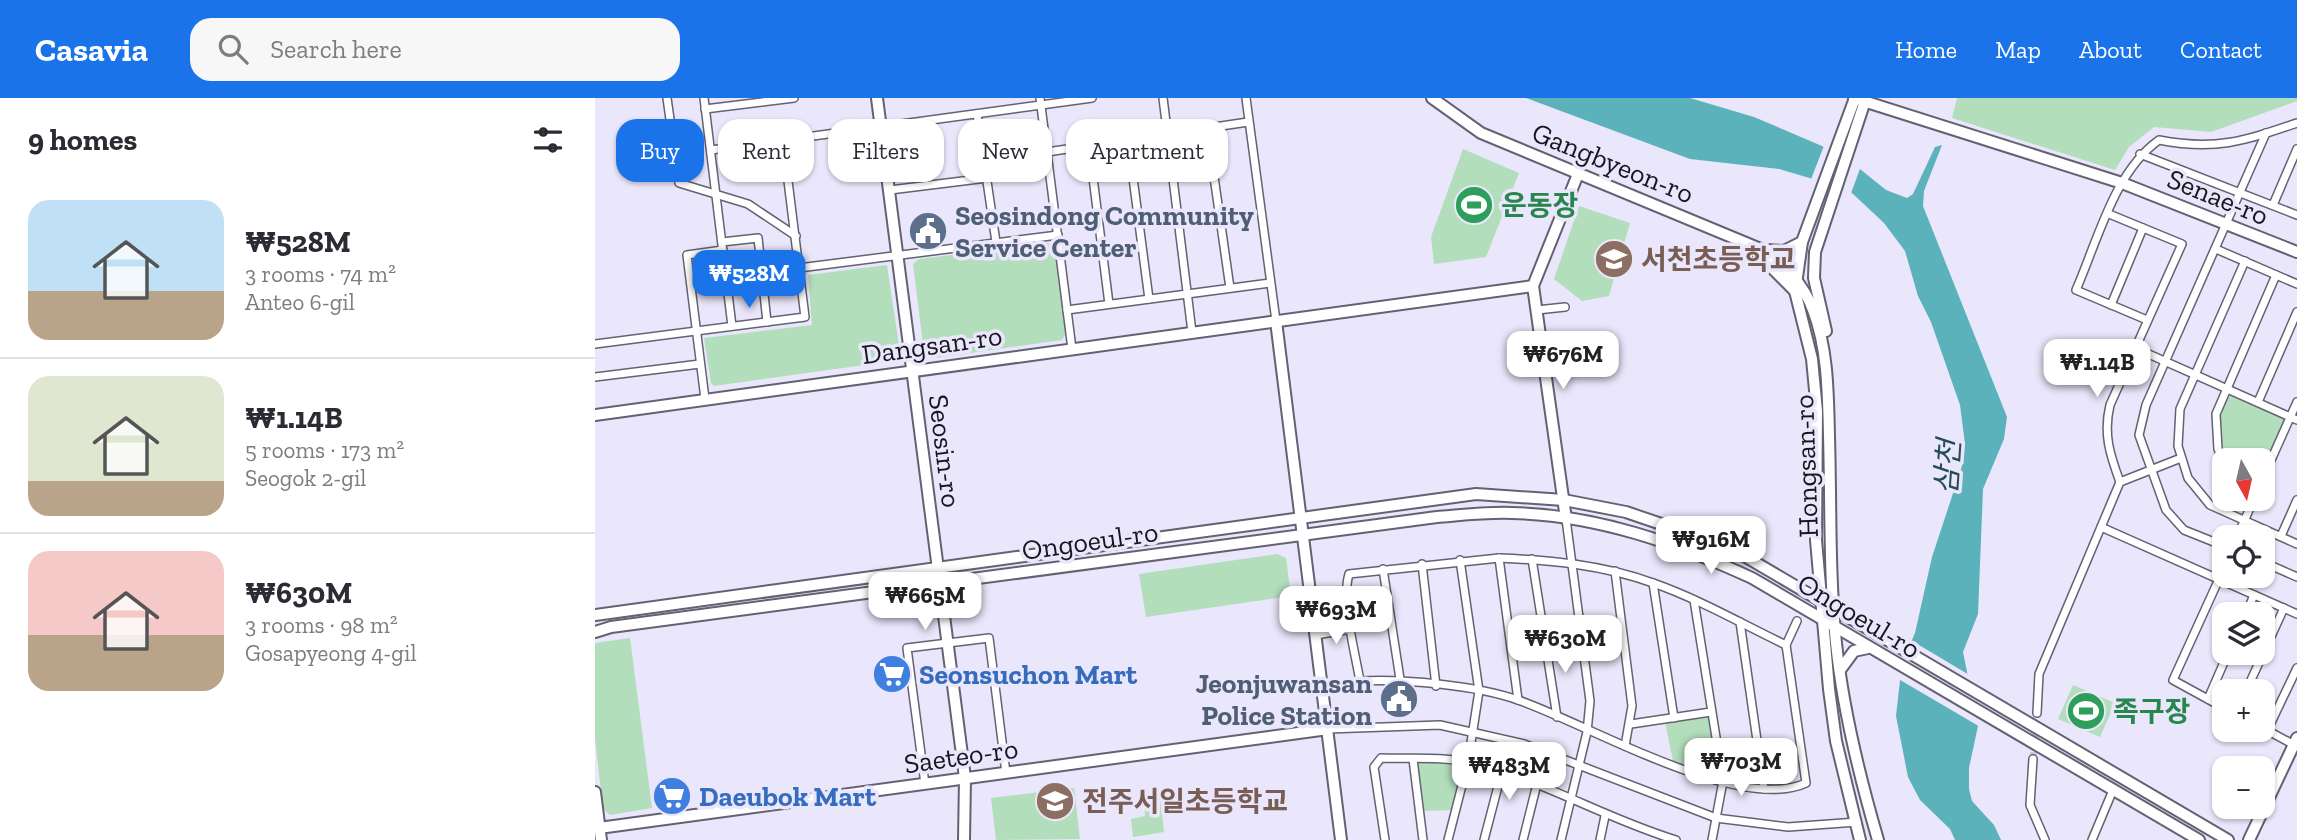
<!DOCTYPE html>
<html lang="en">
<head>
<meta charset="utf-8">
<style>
	:root { --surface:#fff; --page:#f7f7f7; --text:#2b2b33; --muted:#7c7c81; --line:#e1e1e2; --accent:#1a73e8 }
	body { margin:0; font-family:"Zilla Slab","Noto Sans KR",serif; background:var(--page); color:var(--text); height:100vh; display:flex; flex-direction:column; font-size:26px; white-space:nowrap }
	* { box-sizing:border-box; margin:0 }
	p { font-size:23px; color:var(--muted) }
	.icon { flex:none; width:38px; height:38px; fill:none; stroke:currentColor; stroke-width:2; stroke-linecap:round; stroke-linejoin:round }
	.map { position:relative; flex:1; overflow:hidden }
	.details { display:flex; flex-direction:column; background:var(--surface); width:595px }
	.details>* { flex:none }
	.guide { position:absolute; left:21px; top:21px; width:665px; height:63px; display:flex; gap:14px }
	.needle { width:46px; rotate:172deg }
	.controls { position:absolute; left:1617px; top:350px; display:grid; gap:14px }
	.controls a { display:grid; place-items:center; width:63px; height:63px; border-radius:14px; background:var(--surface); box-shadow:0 2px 5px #0004; font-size:35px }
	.price { position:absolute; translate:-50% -60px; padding:0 16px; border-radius:14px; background:#fff; color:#222; font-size:23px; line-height:46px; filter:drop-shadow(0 2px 4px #0008) }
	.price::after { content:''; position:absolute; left:50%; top:42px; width:21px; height:16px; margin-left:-10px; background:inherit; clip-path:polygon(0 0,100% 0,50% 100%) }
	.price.on { background:var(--accent); color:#fff }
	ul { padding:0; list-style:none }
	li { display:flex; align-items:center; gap:21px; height:175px; padding:0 28px }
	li+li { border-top:2px solid var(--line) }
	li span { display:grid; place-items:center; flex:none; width:196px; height:140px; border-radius:21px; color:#555 }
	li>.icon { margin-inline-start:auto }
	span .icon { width:84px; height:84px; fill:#fffc; stroke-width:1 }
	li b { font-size:30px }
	h2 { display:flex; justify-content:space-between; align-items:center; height:84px; padding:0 28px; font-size:30px }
	.pill { padding:0 24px; border-radius:21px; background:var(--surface); box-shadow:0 2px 5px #0004; font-size:24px; line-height:63px }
	.pill.on { background:var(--accent); color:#fff }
	header { display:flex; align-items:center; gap:42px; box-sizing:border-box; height:98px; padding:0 35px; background:var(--accent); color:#fff }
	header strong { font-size:33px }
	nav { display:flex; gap:38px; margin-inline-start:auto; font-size:24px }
	.search { width:490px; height:63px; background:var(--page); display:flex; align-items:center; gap:18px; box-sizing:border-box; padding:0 24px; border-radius:21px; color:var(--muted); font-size:26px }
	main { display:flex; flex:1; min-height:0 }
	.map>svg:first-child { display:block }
	.green { fill:#b2debc }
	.water { fill:#5bb2bb }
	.pier { fill:#eae6fb }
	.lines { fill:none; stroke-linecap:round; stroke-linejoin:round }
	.street-tunnel { stroke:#cac7da; stroke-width:7; stroke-dasharray:7 3.5; stroke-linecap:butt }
	.street-casing { stroke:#646172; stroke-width:10 }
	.secondary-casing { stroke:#646172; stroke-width:14 }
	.street { stroke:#fff; stroke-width:7 }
	.secondary { stroke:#fff; stroke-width:10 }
	.labels { text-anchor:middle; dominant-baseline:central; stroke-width:7; stroke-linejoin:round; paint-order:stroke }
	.street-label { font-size:28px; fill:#17161d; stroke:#eae6fb }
	.leisure-label { font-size:28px; font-weight:bold; fill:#27864d; stroke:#eae6fb; text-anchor:start }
	.service-label { font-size:28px; font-weight:bold; fill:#4e5e75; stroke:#eae6fb; text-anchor:start }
	.education-label { font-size:28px; font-weight:bold; fill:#785e54; stroke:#eae6fb; text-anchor:start }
	.shop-label { font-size:28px; font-weight:bold; fill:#366cbe; stroke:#eae6fb; text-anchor:start }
	.water-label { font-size:30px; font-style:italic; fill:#244d51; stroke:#eae6fb }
</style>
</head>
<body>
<header>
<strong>Casavia</strong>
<div class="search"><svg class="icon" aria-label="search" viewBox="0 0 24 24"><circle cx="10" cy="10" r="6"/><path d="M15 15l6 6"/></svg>Search here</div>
<nav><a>Home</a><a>Map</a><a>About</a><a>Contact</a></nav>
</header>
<main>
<section class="details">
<h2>9 homes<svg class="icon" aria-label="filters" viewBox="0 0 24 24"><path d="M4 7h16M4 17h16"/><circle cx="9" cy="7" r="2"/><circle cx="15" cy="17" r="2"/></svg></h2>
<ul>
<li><span style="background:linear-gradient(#bfe0f5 65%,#b9a48a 0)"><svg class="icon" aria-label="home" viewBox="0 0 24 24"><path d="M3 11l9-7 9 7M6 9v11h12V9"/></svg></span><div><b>₩528M</b><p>3 rooms · 74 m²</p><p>Anteo 6-gil</p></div></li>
<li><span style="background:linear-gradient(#dfe7d0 75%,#b9a48a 0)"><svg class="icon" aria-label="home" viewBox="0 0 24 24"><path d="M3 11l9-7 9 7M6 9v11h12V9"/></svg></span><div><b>₩1.14B</b><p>5 rooms · 173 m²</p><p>Seogok 2-gil</p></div></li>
<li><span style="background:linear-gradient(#f6c9c9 60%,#b9a48a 0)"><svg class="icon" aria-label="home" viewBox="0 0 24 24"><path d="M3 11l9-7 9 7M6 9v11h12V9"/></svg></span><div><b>₩630M</b><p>3 rooms · 98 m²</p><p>Gosapyeong 4-gil</p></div></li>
</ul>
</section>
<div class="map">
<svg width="1702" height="742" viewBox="0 0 1702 742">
	<rect width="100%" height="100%" fill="#eae6fb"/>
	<g class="green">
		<polygon points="1362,0 1702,0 1702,3 1616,34 1559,29 1534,49 1520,72 1357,20"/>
		<polygon points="868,51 924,75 891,159 839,166 836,139"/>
		<polygon points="984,108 1035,125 1014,198 987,203 959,181"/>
		<polygon points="453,145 460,151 471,235 467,242 340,260 329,254 318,166 324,161"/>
		<polygon points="292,167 305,254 298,263 119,288 116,285 109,240 217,227 213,177"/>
		<polygon points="1631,292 1691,318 1668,371 1668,362 1631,362 1627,357 1621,314"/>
		<polygon points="682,456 691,460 696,498 551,519 544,476"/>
		<polygon points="35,540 57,710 15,717 8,711 0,641 0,545"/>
		<polygon points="1478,587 1520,605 1505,639 1463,621"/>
		<polygon points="1113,619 1121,671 1116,677 1078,663 1070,624"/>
		<polygon points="823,664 862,667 867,676 859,712 825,713 820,669"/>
		<polygon points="479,690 485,741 401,742 396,700"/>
		<polygon points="565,700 569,734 538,739 536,721 550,718 549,702"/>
	</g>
	<polygon class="water" points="931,0 1095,0 1159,19 1227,48 1255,63 1291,92 1312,100 1318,96 1340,49 1347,47 1329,93 1328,108 1412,319 1409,341 1388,391 1383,516 1368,554 1383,628 1374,670 1374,691 1377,703 1399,727 1406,742 1360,742 1355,731 1325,702 1313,679 1301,618 1307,565 1320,535 1337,459 1367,368 1370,346 1365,307 1336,224 1323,198 1310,153 1289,125 1257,95 1245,89 1184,71 1095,61"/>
	<g class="pier">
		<polygon points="1230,45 1266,68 1255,98 1215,84"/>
		<polygon points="1314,541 1376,578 1387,630 1300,579"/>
	</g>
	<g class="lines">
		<polyline class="street-tunnel" points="1438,661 1442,615"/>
		<g class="street-casing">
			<g id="street">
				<polyline points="72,0 84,85 153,106 201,138"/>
				<polyline points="109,0 137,228"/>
				<polyline points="445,0 477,251"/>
				<polyline points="568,0 597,234"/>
				<polyline points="651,0 681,223"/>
				<polyline points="110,11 199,0"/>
				<polyline points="382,16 401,144"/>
				<polyline points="612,30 635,190"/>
				<polyline points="533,42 554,201"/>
				<polyline points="494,48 514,206"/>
				<polyline points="116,52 497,0"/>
				<polyline points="452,54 653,24"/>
				<polyline points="1545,56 1702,117"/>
				<polyline points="295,92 392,80"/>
				<polyline points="1678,107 1702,51"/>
				<path d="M1514,116L1587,146L1515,307C1508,336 1515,357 1525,384"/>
				<polyline points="127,144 163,140 172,224"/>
				<polyline points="1621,151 1702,186"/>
				<polyline points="1650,163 1585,311 1583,348 1593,380 1615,407 1702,446"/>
				<polyline points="204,170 463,137"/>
				<polyline points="1516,207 1548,130"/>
				<polyline points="472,212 675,185"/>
				<polyline points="942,212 970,209"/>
				<path d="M1552,222L1481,192C1503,142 1519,74 1564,42C1621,53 1649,43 1702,25"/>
				<polyline points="0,246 210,219 188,43"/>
				<polyline points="1540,250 1702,322"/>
				<polyline points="0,279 105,266"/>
				<polyline points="110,301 92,157 128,152"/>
				<polyline points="1663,304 1702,214"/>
				<polyline points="1629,366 1623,351 1621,316 1681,177"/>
				<polyline points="1668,380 1702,304"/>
				<polyline points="1506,429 1702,516"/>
				<polyline points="1686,438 1702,402"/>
				<polyline points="1642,439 1659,401"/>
				<polyline points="1629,448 1589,432 1571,412 1544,337 1551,307 1671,35"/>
				<path d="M904,460C955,462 1009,467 1058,485C1104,501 1147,526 1191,547L1211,685C1144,716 991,625 923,602C880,587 810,581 765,583C760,554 746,503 754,476Z"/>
				<polyline points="904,460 923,602"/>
				<polyline points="937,461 962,619"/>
				<polyline points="1668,464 1702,479"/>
				<polyline points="827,466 841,588"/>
				<polyline points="1629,470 1578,582 1629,610"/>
				<polyline points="788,471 805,581"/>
				<polyline points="1020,473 1037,608 1030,648"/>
				<polyline points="1058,485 1079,620"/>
				<polyline points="1099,502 1128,683 1117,742"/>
				<polyline points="1651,516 1659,497"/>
				<polyline points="1145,524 1169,691"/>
				<polyline points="721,537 756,531"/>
				<polyline points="1191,547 1202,523"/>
				<polyline points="1651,593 1689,510"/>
				<polyline points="1613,601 1633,555"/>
				<polyline points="1442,615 1444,576 1525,384 1586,360"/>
				<polyline points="1036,626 1116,614"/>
				<polyline points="1668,630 1701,648"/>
				<polyline points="733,631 845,627 929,646 1121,720 1193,729 1262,724"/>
				<polyline points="1672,633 1702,570"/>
				<polyline points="818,661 828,742"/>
				<polyline points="1438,661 1435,707 1450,742"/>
				<polyline points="330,686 312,550 394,540 411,675"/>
				<path d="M790,742L779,669L786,660C815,661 848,658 877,665C948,682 1011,721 1081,742"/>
				<polyline points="853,742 873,664 884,593 865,462"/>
				<polyline points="889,742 907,673"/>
				<polyline points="928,742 942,686"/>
				<polyline points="966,742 992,634 995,603 971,421"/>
				<polyline points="1005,742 1010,718"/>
				<polyline points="1497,742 1518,692"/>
			</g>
		</g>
		<g class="secondary-casing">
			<g id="secondary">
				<polyline points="282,0 370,680 369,742"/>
				<path d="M837,0L886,35L1168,152C1188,163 1210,189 1218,212C1233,251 1233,296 1234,338C1236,407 1234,476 1241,545C1248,612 1264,677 1283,742"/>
				<polyline points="1259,0 1527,85 1702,154"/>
				<polyline points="1260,0 1207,144 1200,193 1217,261 1222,313 1221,442 1234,591 1241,643 1265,742"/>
				<polyline points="1170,152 1189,153 1207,144"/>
				<polyline points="1160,153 1200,193"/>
				<polyline points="938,188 971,421"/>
				<polyline points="681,223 746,742"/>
				<polyline points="1231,233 1219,180 1220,154 1271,0"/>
				<polyline points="0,317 938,188 983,76"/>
				<polyline points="0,517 881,396 969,402 1031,414 1134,449 1633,742"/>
				<path d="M0,534L16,529L842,419C867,417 892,414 917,415C1002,417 1081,445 1157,480L1604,742"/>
				<polyline points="1245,572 1259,553 1273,550"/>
				<polyline points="0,694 6,742"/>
				<polyline points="4,730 733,631"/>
				<polyline points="1654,742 1702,640"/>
			</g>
		</g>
		<use href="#street" class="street"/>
		<use href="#secondary" class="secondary"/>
	</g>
	<defs>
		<g id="stadium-disc" transform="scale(2.0125)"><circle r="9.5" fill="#2e9e5b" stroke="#eae6fb"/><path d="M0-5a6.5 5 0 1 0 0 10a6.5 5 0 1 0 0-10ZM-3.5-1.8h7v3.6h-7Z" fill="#fff"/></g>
		<g id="civic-disc" transform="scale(2.0125)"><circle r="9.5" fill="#5c6f8a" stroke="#eae6fb"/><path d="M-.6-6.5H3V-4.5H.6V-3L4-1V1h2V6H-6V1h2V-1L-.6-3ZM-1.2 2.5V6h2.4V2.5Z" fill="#fff"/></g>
		<g id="school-disc" transform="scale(2.0125)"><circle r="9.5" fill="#8d6e63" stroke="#eae6fb"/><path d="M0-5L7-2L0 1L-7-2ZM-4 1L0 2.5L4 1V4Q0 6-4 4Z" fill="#fff"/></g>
		<g id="supermarket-disc" transform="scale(2.0125)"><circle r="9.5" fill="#3f7fe0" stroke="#eae6fb"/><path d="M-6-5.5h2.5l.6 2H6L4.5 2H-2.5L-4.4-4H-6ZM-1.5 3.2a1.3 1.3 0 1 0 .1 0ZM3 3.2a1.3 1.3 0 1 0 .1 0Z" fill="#fff"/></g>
	</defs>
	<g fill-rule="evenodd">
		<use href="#stadium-disc" x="879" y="107"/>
		<use href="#civic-disc" x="333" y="133"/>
		<use href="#school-disc" x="1019" y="161"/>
		<use href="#supermarket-disc" x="297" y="576"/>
		<use href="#civic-disc" x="804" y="601"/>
		<use href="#stadium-disc" x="1491" y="613"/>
		<use href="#supermarket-disc" x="77" y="698"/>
		<use href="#school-disc" x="460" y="703"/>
	</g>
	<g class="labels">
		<g class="street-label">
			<text transform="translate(1018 65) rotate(22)">Gangbyeon-ro</text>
			<text transform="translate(1623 99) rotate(22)">Senae-ro</text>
			<text transform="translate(337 247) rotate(-8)">Dangsan-ro</text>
			<text transform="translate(350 353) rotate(83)">Seosin-ro</text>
			<text transform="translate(1211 368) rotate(-92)">Hongsan-ro</text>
			<text transform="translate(495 443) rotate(-8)">Ongoeul-ro</text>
			<text transform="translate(1264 518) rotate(31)">Ongoeul-ro</text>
			<text transform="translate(366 658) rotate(-8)">Saeteo-ro</text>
		</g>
		<g class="leisure-label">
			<text x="906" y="107">운동장</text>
			<text x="1518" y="613">족구장</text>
		</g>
		<g class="service-label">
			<text x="360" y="117">Seosindong Community<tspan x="360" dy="32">Service Center</tspan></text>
			<text x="777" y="585" text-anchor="end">Jeonjuwansan<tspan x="777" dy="32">Police Station</tspan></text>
		</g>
		<g class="education-label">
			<text x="1046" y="161">서천초등학교</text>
			<text x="487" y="703">전주서일초등학교</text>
		</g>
		<g class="shop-label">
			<text x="324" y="576">Seonsuchon Mart</text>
			<text x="104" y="698">Daeubok Mart</text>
		</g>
		<g class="water-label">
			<text transform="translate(1353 369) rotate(-86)">삼천</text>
		</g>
	</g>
</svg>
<div class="controls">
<a><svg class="needle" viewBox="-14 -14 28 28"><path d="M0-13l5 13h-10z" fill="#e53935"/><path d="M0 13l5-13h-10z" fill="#7c7c81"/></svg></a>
<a><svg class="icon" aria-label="locate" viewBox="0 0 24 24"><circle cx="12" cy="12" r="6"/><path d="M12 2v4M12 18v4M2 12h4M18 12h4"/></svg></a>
<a><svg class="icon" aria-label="layers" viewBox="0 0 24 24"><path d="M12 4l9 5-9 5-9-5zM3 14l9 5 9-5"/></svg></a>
<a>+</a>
<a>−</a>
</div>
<b class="price on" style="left:154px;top:212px">₩528M</b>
<b class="price" style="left:968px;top:293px">₩676M</b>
<b class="price" style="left:1502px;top:301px">₩1.14B</b>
<b class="price" style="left:1116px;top:478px">₩916M</b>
<b class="price" style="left:330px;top:534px">₩665M</b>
<b class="price" style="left:741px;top:548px">₩693M</b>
<b class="price" style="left:970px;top:577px">₩630M</b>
<b class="price" style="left:1146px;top:700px">₩703M</b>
<b class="price" style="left:914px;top:704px">₩483M</b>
<div class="guide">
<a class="pill on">Buy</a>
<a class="pill">Rent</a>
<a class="pill">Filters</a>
<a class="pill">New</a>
<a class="pill">Apartment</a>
</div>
</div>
</main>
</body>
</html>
